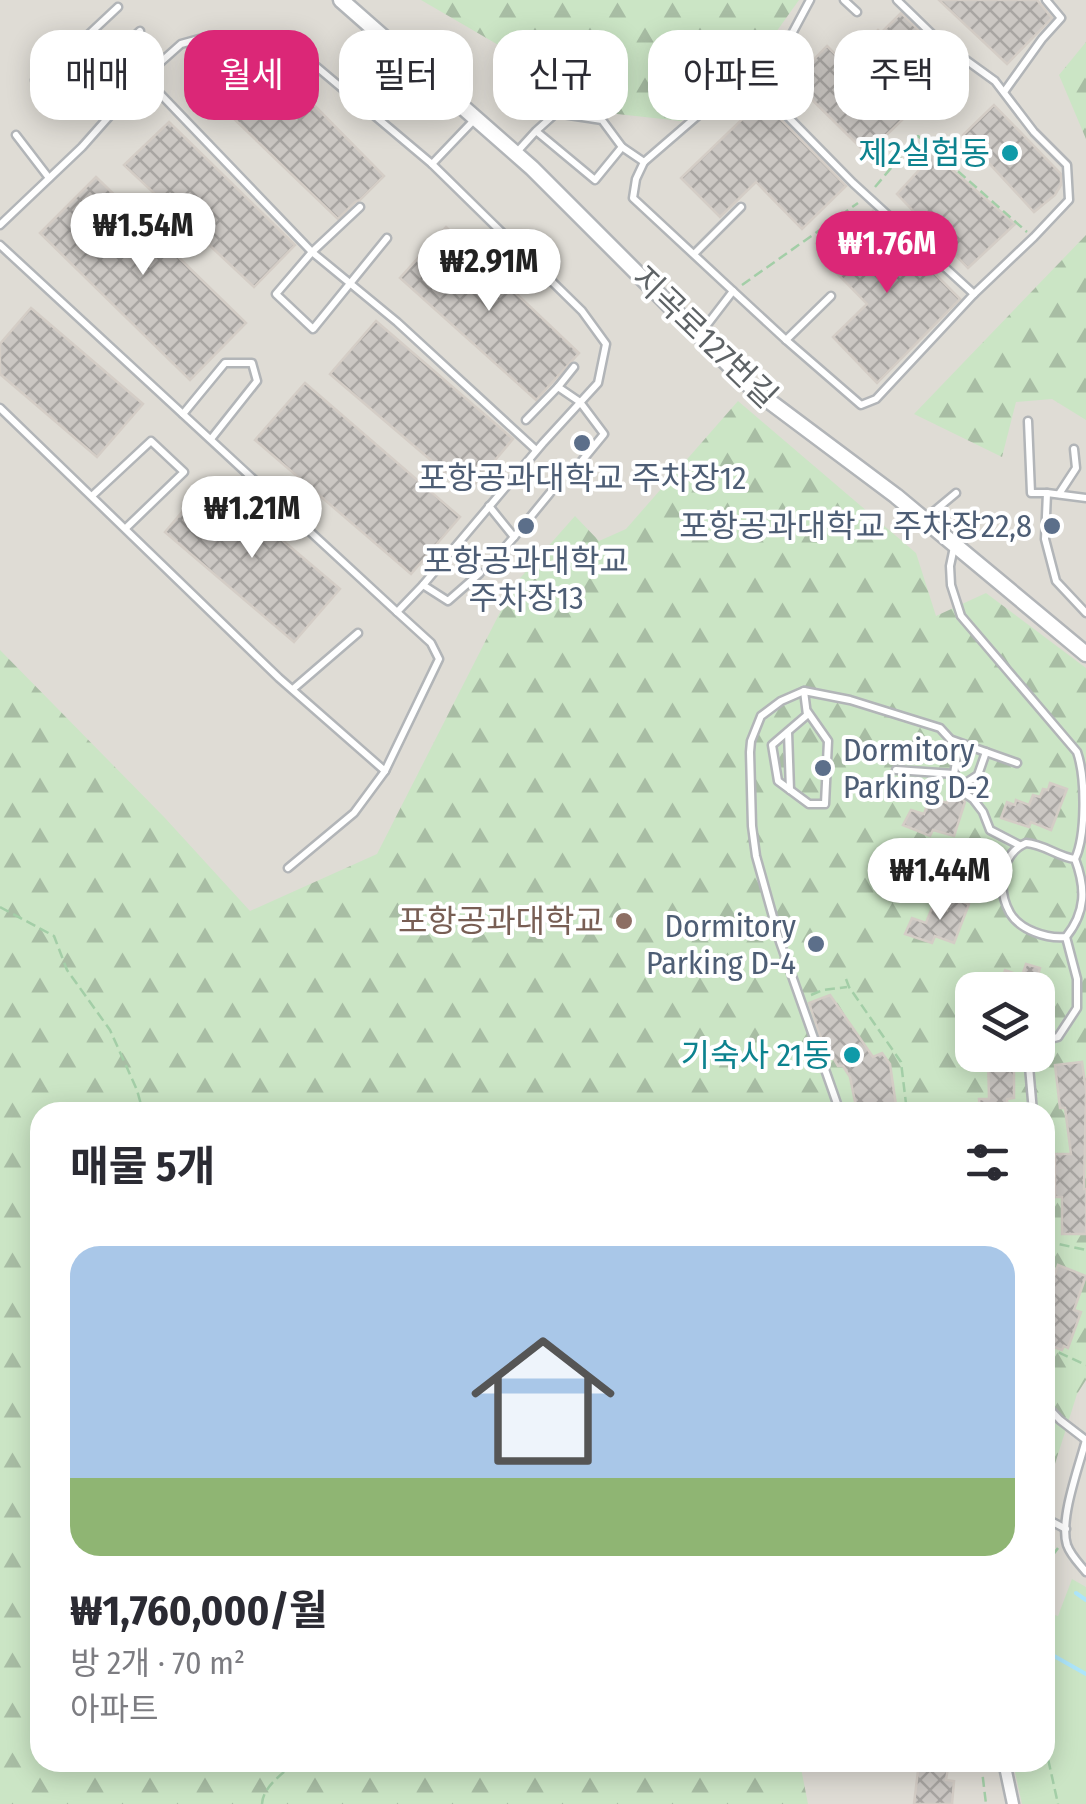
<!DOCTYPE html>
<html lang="ko">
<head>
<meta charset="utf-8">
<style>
	:root { --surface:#fff; --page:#f7f7f7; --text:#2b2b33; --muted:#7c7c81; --line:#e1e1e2; --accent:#db2777 }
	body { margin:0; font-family:"Fira Sans Condensed","Noto Sans KR",sans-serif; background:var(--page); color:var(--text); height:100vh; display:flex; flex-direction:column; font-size:38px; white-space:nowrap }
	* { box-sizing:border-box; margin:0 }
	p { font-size:32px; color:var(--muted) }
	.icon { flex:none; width:55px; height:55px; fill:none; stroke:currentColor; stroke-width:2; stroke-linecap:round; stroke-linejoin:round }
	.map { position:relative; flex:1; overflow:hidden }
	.details { position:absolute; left:30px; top:1102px; width:1025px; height:670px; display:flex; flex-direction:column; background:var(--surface); border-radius:30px; box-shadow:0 5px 25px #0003 }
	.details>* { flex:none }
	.hud { position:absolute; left:30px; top:30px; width:1028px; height:90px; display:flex; gap:20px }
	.tools { position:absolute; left:955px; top:972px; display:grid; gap:20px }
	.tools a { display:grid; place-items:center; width:100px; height:100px; border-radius:20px; background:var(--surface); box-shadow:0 5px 25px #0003; font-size:50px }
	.price { position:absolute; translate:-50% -85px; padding:0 22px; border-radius:35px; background:#fff; color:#222; font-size:32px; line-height:65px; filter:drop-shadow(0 2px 5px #0008) }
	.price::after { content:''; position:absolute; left:50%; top:60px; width:30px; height:22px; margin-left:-15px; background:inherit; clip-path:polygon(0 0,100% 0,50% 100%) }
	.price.current { background:var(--accent); color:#fff }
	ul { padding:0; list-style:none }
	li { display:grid; align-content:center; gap:20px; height:530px; padding:0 40px }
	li+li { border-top:2px solid var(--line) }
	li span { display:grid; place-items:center; height:310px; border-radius:30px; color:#555 }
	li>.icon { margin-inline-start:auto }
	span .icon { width:180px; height:180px; fill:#fffc; stroke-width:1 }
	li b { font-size:42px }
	h2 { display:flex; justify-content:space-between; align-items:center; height:120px; padding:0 40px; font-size:42px }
	.chip { padding:0 35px; border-radius:30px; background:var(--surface); box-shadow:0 5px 25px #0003; font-size:35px; line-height:90px }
	.chip.current { background:var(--accent); color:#fff }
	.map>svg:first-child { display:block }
	.education { fill:#dfdcd5; fill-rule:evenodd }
	.green { fill:#cbe5c5 }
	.forest { fill:url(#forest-firs); fill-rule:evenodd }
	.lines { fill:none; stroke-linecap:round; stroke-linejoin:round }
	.stream { stroke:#ade5fa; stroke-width:4 }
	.building { fill:url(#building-cross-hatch); stroke:#d4cdc6; stroke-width:2.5 }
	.service-casing { stroke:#b2b5b8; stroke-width:11 }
	.pedestrian-casing { stroke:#b2b5b8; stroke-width:15 }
	.minor-casing { stroke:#b2b5b8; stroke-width:19 }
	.path { stroke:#a3cea7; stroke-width:2.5; stroke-dasharray:10 5; stroke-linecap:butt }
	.service { stroke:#fff; stroke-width:6 }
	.pedestrian { stroke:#fff; stroke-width:10 }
	.minor { stroke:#fff; stroke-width:14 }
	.path-bridge { stroke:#a3cea7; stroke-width:2.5; stroke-dasharray:10 5; stroke-linecap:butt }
	.culture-dot { fill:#0f9aa8; stroke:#fff; stroke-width:4 }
	.service-dot { fill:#5c6f8a; stroke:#fff; stroke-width:4 }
	.education-dot { fill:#8d6e63; stroke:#fff; stroke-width:4 }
	.labels { text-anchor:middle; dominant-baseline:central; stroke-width:8; stroke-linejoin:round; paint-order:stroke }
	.culture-label { font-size:32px; fill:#0d838f; stroke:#fff; text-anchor:end }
	.street-label { font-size:32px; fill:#5e6366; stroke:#fff }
	.service-label { font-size:32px; fill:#4e5e75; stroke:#fff }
	.education-label { font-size:32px; fill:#785e54; stroke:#fff; text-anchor:end }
</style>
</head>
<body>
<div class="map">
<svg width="1086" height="1804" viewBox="0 0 1086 1804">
	<defs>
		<pattern id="forest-firs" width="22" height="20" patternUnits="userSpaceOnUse" patternTransform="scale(2.5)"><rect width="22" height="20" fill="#cbe5c5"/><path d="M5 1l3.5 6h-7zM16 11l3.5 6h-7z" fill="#a8bda4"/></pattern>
		<pattern id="building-cross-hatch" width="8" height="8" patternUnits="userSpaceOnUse" patternTransform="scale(2.5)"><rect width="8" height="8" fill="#cbc7c3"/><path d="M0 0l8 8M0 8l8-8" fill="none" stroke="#a8a5a2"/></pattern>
	</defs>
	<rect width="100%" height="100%" fill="#f0ece7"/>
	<path class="education" d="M0,0H1086V1804H559L540,1763L1045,1762V1112H249L0,731ZM972,990H1038V1055H972Z"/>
	<polygon class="green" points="1072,1579 1086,1587 1086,1804 1022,1804 1013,1763 1045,1762 1045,1612 1058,1616"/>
	<g class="forest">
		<polygon points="421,0 799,0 746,74 681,121 617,114"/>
		<polygon points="1086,42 1086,139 1059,75"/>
		<polygon points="1086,235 1086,420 1052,399 1016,402 1002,457 914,414"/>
		<path d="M738,401L916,553L936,616L986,593L1086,668V1380L1077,1394L1048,1486L1045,1501V1112H40V1762L800,1763L808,1804H0V650L165,818L250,911L377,854L514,585L575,516L599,541L626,529ZM972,990H1038V1055H972Z"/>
	</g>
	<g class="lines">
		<g class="stream">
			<polyline points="1076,1593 1086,1600"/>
			<polyline points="1047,1652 1086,1674"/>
		</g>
	</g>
	<g class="building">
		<polygon points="939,0 1037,0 1052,18 1007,64"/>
		<polygon points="901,13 964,73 925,113 863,52 869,46 866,42 878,30 881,33"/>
		<polygon points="253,43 384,176 360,200 355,202 338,219 205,91"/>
		<polygon points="827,46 902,120 867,154 793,81"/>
		<polygon points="762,100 846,186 802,229 756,182 720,217 681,178"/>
		<polygon points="994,105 1061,174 1061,185 1055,195 1034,212 963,135"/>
		<polygon points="169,122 295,245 254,287 124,165"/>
		<polygon points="934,154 1015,224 968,268 897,194"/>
		<polygon points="96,177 246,323 190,380 40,233"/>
		<polygon points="873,211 960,299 877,383 833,337 867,304 823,259"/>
		<polygon points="446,227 579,353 536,400 400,278"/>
		<polygon points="31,308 143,404 97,457 0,374 0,344"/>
		<polygon points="376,321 513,439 468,492 330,374"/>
		<polygon points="305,383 460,517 411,574 255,440"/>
		<polygon points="210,479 340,589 294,642 165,532"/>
		<polygon points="1050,783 1067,789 1051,830 1031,822 1029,827 1001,818 1007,802 1015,805 1016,800 1029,805 1033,795 1040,797 1043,789 1048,790"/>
		<polygon points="951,791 956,792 965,802 954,836 933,830 930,836 903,825 911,810 924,814 930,797 947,803"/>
		<polygon points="950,897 969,904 954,943 935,936 932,943 905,934 912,918 926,923 933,905 947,910"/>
		<polygon points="1026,964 1040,968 1034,990 999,990 1005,970 1022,976"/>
		<polygon points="830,995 873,1057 882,1053 890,1064 897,1112 857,1112 850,1077 843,1066 838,1066 820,1036 809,1003"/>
		<polygon points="988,1055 1014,1055 1014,1098 1007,1099 1008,1112 980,1112 979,1099 989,1099"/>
		<polygon points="1082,1062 1086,1090 1084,1189 1086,1189 1086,1234 1062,1234 1062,1197 1055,1197 1055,1154 1071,1154 1065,1108 1060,1108 1055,1065"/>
		<polygon points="1058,1265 1086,1276 1074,1310 1081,1312 1068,1348 1064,1346 1062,1350 1045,1344 1045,1318 1049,1308 1045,1307 1045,1301"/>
		<polygon points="919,1762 949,1762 946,1780 954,1781 952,1804 914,1804"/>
	</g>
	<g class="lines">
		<g class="service-casing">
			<g id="service">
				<polyline points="844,0 857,12"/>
				<polyline points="897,0 937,39 995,81 1034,132 1067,165 1069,200 1034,237 974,294"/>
				<polyline points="86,37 118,7"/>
				<polyline points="746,74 787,43 810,0"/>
				<polyline points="144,77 312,252 397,322 536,450"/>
				<polyline points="35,80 86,37 135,87"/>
				<polyline points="1004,92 1042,39 1061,18 1046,0"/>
				<polyline points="63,104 140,31"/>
				<polyline points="16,135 49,178"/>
				<polyline points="622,147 644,162 636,179 633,198 733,291 700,334"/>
				<polyline points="516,153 536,131 595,180 622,147 602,120 556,113 536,131"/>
				<polyline points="644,162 746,74 853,183 974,294 876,399 861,405 786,340"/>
				<polyline points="360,207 312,252 276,294 313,329 387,238"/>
				<polyline points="0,225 82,147 144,77 181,44 210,36 280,36 432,164 474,120"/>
				<polyline points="0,245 397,612 423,585 543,443 598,383 606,344 582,311 432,164"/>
				<polyline points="694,254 741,207"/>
				<polyline points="733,291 786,340 831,296"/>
				<polyline points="558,387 574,367"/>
				<polyline points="0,408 279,678 385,771"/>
				<polyline points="183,414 225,363 252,363 257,381 211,439"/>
				<polyline points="526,420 558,387 580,402 604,434 576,468"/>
				<polyline points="1028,421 1031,493 1047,493"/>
				<polyline points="1059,494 1076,468 1074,449"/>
				<polyline points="93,495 151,441 184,472 126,528"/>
				<polyline points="1086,498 1047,493 1045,539 1056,581 1086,613"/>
				<polyline points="489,506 514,537 550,493"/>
				<polyline points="926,518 956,493"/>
				<path d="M954,547L950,566L951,585L961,616L1077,752C1086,778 1086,836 1075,859"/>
				<polyline points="493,561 514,537"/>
				<polyline points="423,585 448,601 480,573"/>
				<polyline points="293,689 358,633"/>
				<polyline points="804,691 807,715 772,745 778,781 809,804 825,804 828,741 807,711"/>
				<polyline points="788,732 790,790"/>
				<polyline points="952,740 1017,763"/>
				<polyline points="896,770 954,774"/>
				<polyline points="961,786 978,775 986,752"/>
				<path d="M1026,843C1044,844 1058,857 1075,859C1086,888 1086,912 1066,937C1047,939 1020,930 1010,913C997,890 1000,854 1026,843Z"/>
				<polyline points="288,868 354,813 385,771 439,659 431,643 397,612"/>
				<polyline points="1038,1042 1058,1037 1077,1008 1077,979 1066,937"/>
				<polyline points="1028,1055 1033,1112"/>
				<polyline points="840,1112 780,942 756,856 752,826 750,752 751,741 761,716 781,701 804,691 850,700 940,728 951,740 957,755 954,774 964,793 973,799 983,812 990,830 1019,845"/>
				<polyline points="1045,1404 1060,1420 1086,1440"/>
				<path d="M1086,1440C1079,1466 1059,1520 1067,1545C1071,1556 1079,1563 1086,1572"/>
				<polyline points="1045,1518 1066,1529"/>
			</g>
		</g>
		<g class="pedestrian-casing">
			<polyline id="pedestrian" points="1004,1762 1013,1804"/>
		</g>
		<g class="minor-casing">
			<polyline id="minor" points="341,0 532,168 753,389 896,496 1086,654"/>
		</g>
		<g class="path">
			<polyline points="875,187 918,136 1027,232"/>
			<polyline points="742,285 858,203"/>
			<polyline points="0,907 54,936 67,970 110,1030 137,1090 143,1112"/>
			<polyline points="846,979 849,987 901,1062 907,1112"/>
			<polyline points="811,995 823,990 847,987"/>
			<polyline points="1045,1200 1051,1200"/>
			<polyline points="1045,1241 1086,1250"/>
			<polyline points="1045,1346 1086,1365"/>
			<polyline points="1045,1566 1058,1548"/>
			<polyline points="1045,1573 1058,1578"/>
			<polyline points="1050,1575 1048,1581 1056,1584"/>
			<polyline points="1045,1745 1058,1804"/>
			<polyline points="981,1762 986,1804"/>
			<path d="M262,1804C263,1786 283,1774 295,1762"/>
		</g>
		<use href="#service" class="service"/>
		<use href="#pedestrian" class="pedestrian"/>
		<use href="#minor" class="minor"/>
		<polyline class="path-bridge" points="1045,1594 1055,1567"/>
	</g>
	<g class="culture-dot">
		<circle cx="1010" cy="153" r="10"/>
		<circle cx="852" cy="1055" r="10"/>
	</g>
	<g class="service-dot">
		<circle cx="582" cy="443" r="10"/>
		<circle cx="526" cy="526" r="10"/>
		<circle cx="1052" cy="526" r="10"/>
		<circle cx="823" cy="768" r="10"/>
		<circle cx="816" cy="944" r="10"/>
	</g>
	<circle class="education-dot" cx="624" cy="921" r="10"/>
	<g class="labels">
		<g class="culture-label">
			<text x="990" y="153">제2실험동</text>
			<text x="832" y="1055">기숙사 21동</text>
		</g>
		<g class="street-label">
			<text transform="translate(705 337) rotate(44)">지곡로127번길</text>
		</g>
		<g class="service-label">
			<text x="582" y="478">포항공과대학교 주차장12</text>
			<text x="1032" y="526" text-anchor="end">포항공과대학교 주차장22,8</text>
			<text x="526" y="561">포항공과대학교<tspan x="526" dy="37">주차장13</tspan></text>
			<text x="843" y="750" text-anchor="start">Dormitory<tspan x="843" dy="37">Parking D-2</tspan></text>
			<text x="796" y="926" text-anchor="end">Dormitory<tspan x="796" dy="37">Parking D-4</tspan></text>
		</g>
		<g class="education-label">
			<text x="604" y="921">포항공과대학교</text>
		</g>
	</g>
</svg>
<div class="tools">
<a><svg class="icon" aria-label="layers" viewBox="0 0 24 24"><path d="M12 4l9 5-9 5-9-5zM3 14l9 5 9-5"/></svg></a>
</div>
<b class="price" style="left:143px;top:278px">₩1.54M</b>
<b class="price current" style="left:887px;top:296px">₩1.76M</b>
<b class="price" style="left:489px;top:314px">₩2.91M</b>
<b class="price" style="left:252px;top:561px">₩1.21M</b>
<b class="price" style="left:940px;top:923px">₩1.44M</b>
<div class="hud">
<a class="chip">매매</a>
<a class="chip current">월세</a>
<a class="chip">필터</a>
<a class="chip">신규</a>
<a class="chip">아파트</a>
<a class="chip">주택</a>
</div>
<section class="details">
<h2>매물 5개<svg class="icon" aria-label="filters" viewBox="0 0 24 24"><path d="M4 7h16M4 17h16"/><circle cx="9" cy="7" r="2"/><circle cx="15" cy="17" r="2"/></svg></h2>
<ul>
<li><span style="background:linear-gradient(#a9c7e8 75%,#8fb573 0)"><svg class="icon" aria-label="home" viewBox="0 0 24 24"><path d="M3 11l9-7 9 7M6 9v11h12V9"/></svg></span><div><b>₩1,760,000/월</b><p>방 2개 · 70 m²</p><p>아파트</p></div></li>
</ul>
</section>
</div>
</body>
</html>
